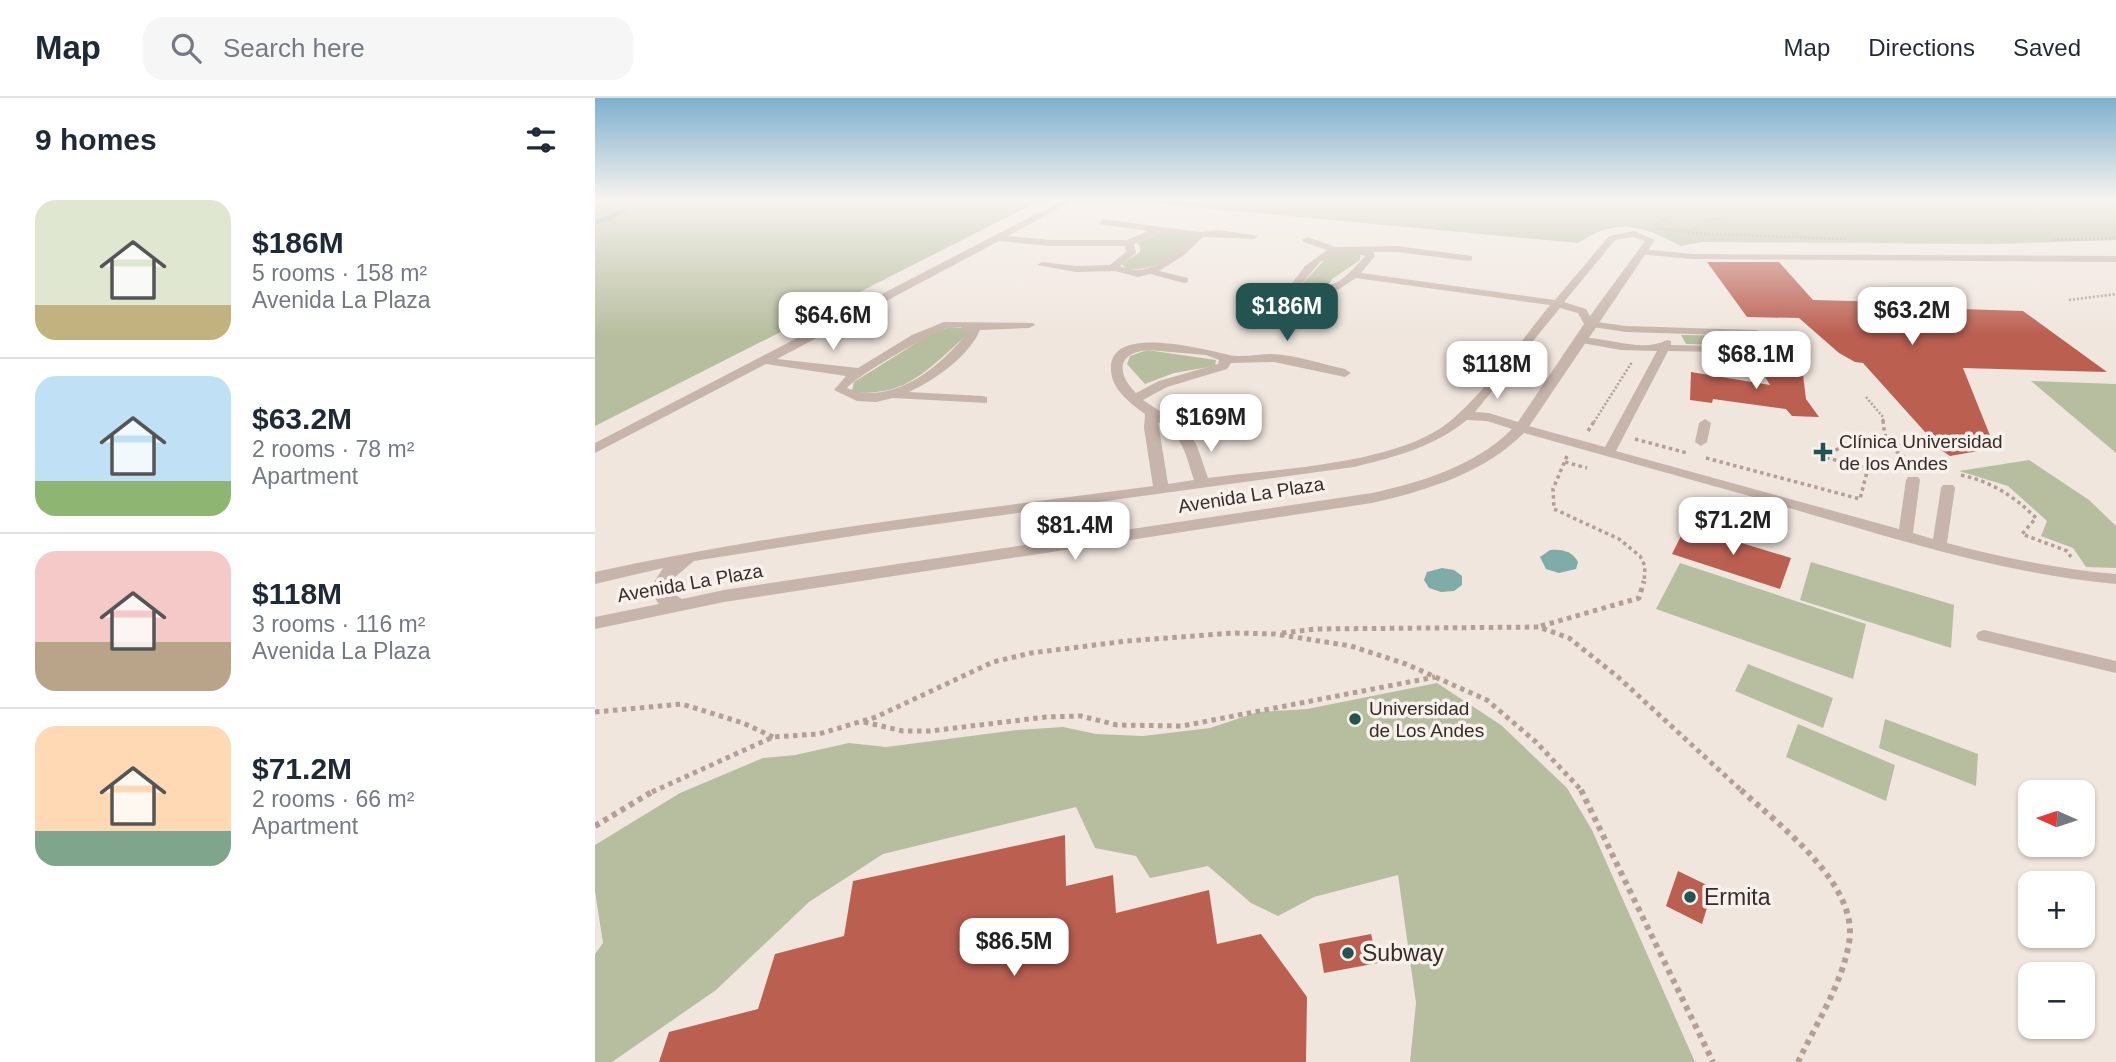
<!DOCTYPE html>
<html lang="en">
<head>
<meta charset="utf-8">
<style>
	:root { --surface:#fff; --page:#f6f6f7; --text:#1f2937; --muted:#747a83; --line:#e0e1e3; --accent:#235452 }
	body { margin:0; font-family:Arial,sans-serif; background:var(--page); color:var(--text); height:100vh; display:flex; flex-direction:column; font-size:26px; white-space:nowrap }
	* { box-sizing:border-box; margin:0 }
	p { font-size:23px; color:var(--muted) }
	.icon { flex:none; width:38px; height:38px; fill:none; stroke:currentColor; stroke-width:2; stroke-linecap:round; stroke-linejoin:round }
	.map { position:relative; flex:1; overflow:hidden }
	.side { display:flex; flex-direction:column; background:var(--surface); width:595px }
	.side>* { flex:none }
	.needle { width:46px; rotate:273deg }
	.fabs { position:absolute; left:1423px; top:682px; display:grid; gap:14px }
	.fabs a { display:grid; place-items:center; width:77px; height:77px; border-radius:14px; background:var(--surface); box-shadow:0 2px 5px #0004; font-size:35px }
	.price { position:absolute; translate:-50% -60px; padding:0 16px; border-radius:14px; background:#fff; color:#222; font-size:23px; line-height:46px; filter:drop-shadow(0 2px 4px #0008) }
	.price::after { content:''; position:absolute; left:50%; top:42px; width:21px; height:16px; margin-left:-10px; background:inherit; clip-path:polygon(0 0,100% 0,50% 100%) }
	.price.active { background:var(--accent); color:#fff }
	ul { padding:0; list-style:none }
	li { display:flex; align-items:center; gap:21px; height:175px; padding:0 35px }
	li+li { border-top:2px solid var(--line) }
	li span { display:grid; place-items:center; flex:none; width:196px; height:140px; border-radius:21px; color:#555 }
	li>.icon { margin-inline-start:auto }
	span .icon { width:84px; height:84px; fill:#fffc; stroke-width:1 }
	li b { font-size:30px }
	h2 { display:flex; justify-content:space-between; align-items:center; height:84px; padding:0 35px; font-size:30px }
	header { display:flex; align-items:center; gap:42px; box-sizing:border-box; height:98px; padding:0 35px; background:var(--surface); border-bottom:2px solid var(--line) }
	header strong { font-size:33px }
	nav { display:flex; gap:38px; margin-inline-start:auto; font-size:24px }
	.search { width:490px; height:63px; background:var(--page); display:flex; align-items:center; gap:18px; box-sizing:border-box; padding:0 24px; border-radius:21px; color:var(--muted); font-size:26px }
	main { display:flex; flex:1; min-height:0 }
	.map>svg:first-child { display:block }
	.green { fill:#b7be9f }
	.water { fill:#7faba8 }
	.lines { fill:none; stroke-linecap:round; stroke-linejoin:round }
	.stream { stroke:#7faba8; stroke-width:4.5 }
	.building { fill:#bb5f51 }
	.path-far3 { stroke:#b39f95; stroke-width:2.5; stroke-dasharray:2 2; stroke-linecap:butt }
	.path-far2 { stroke:#b39f95; stroke-width:3.5; stroke-dasharray:3.5 3.5; stroke-linecap:butt }
	.path-far1 { stroke:#b39f95; stroke-width:5; stroke-dasharray:4.5 4.5; stroke-linecap:butt }
	.path { stroke:#b39f95; stroke-width:6; stroke-dasharray:5 5; stroke-linecap:butt }
	.service { fill:#c7b5ab; fill-rule:evenodd }
	.minor { fill:#c7b5ab; fill-rule:evenodd }
	.poi-dot { fill:#235452; stroke:#f8f0ea; stroke-width:2.5 }
	.labels { text-anchor:middle; dominant-baseline:central; stroke-width:7; stroke-linejoin:round; paint-order:stroke }
	.poi-label { font-size:19px; fill:#362c2a; stroke:#f8f0ea; text-anchor:start }
	.street-label { font-size:19px; fill:#362c2a; stroke:#f8f0ea }
	.near-poi-label { font-size:23px; fill:#362c2a; stroke:#f8f0ea; text-anchor:start }
</style>
</head>
<body>
<header>
<strong>Map</strong>
<div class="search"><svg class="icon" aria-label="search" viewBox="0 0 24 24"><circle cx="10" cy="10" r="6"/><path d="M15 15l6 6"/></svg>Search here</div>
<nav><a>Map</a><a>Directions</a><a>Saved</a></nav>
</header>
<main>
<section class="side">
<h2>9 homes<svg class="icon" aria-label="filters" viewBox="0 0 24 24"><path d="M4 7h16M4 17h16"/><circle cx="9" cy="7" r="2"/><circle cx="15" cy="17" r="2"/></svg></h2>
<ul>
<li><span style="background:linear-gradient(#dfe7d0 75%,#c2b280 0)"><svg class="icon" aria-label="home" viewBox="0 0 24 24"><path d="M3 11l9-7 9 7M6 9v11h12V9"/></svg></span><div><b>$186M</b><p>5 rooms · 158 m²</p><p>Avenida La Plaza</p></div></li>
<li><span style="background:linear-gradient(#bfe0f5 75%,#8fb573 0)"><svg class="icon" aria-label="home" viewBox="0 0 24 24"><path d="M3 11l9-7 9 7M6 9v11h12V9"/></svg></span><div><b>$63.2M</b><p>2 rooms · 78 m²</p><p>Apartment</p></div></li>
<li><span style="background:linear-gradient(#f6c9c9 65%,#b9a48a 0)"><svg class="icon" aria-label="home" viewBox="0 0 24 24"><path d="M3 11l9-7 9 7M6 9v11h12V9"/></svg></span><div><b>$118M</b><p>3 rooms · 116 m²</p><p>Avenida La Plaza</p></div></li>
<li><span style="background:linear-gradient(#ffd9b3 75%,#7fa58c 0)"><svg class="icon" aria-label="home" viewBox="0 0 24 24"><path d="M3 11l9-7 9 7M6 9v11h12V9"/></svg></span><div><b>$71.2M</b><p>2 rooms · 66 m²</p><p>Apartment</p></div></li>
</ul>
</section>
<div class="map">
<svg width="1521" height="964" viewBox="0 0 1521 964">
	<rect width="100%" height="100%" fill="#f0e6de"/>
	<g class="green">
		<polygon points="0,102 446,102 0,328"/>
		<path d="M523,102H1521V142L1397,146L1106,144L1086,148C1046,127 1022,119 983,145Z"/>
		<path d="M566,134L598,137L600,144C577,160 560,173 531,171L527,166L545,154V148L542,145Z"/>
		<polygon points="755,151 766,154 765,162 737,181 729,193 714,192 708,185 738,153"/>
		<path d="M354,229L373,230V236C336,268 310,302 257,293L259,284L337,235Z"/>
		<polygon points="1086,237 1152,238 1159,248 1091,246"/>
		<polygon points="552,252 621,262 620,268 579,275 550,286 532,266 535,258"/>
		<polygon points="1436,283 1521,286 1521,355"/>
		<polygon points="1434,362 1494,402 1521,428 1521,470 1491,469 1478,450 1446,438 1452,423 1413,388 1364,373"/>
		<polygon points="1216,464 1359,507 1356,550 1205,502"/>
		<polygon points="1085,465 1271,526 1258,581 1061,511"/>
		<polygon points="1153,566 1238,600 1228,630 1140,593"/>
		<polygon points="842,585 906,627 972,690 997,732 1100,964 815,964 821,905 803,777 719,799 683,818 656,805 613,768 555,780 541,758 500,750 481,709 288,756 214,804 121,892 17,964 0,964 0,856 8,845 0,793 0,747 85,695 168,660 200,657 254,645 291,649 422,632 468,629 501,636 548,638 615,630 663,614 712,611"/>
		<polygon points="1290,621 1383,656 1381,688 1284,650"/>
		<polygon points="1203,626 1300,667 1291,703 1191,659"/>
	</g>
	<g class="water">
		<path d="M955,452C967,451 977,453 983,464L981,471L964,475L951,471L945,459Z"/>
		<polygon points="847,470 859,472 867,478 867,487 859,493 846,494 834,490 829,482 832,474"/>
	</g>
	<g class="lines">
		<polyline class="stream" points="0,124 14,120 46,102"/>
	</g>
	<g class="building">
		<polygon points="1112,164 1184,164 1218,202 1297,204 1303,209 1428,213 1512,274 1368,270 1400,350 1355,358 1337,346 1339,344 1268,265 1260,264 1244,255 1204,220 1152,219"/>
		<polygon points="1163,267 1187,267 1193,276 1208,277 1211,301 1224,319 1197,318 1191,311 1118,301 1117,305 1095,302 1096,274 1175,287"/>
		<polygon points="1091,428 1196,460 1185,491 1077,456"/>
		<polygon points="470,737 471,788 518,777 521,815 614,792 622,846 666,836 712,899 711,964 64,964 74,934 163,911 180,856 249,838 258,783"/>
		<polygon points="1083,773 1118,790 1107,826 1071,808"/>
		<polygon points="776,836 783,865 729,875 724,846"/>
	</g>
	<g class="lines">
		<g class="path-far3">
			<polyline points="1059,127 1108,102"/>
			<polyline points="1064,130 1093,135 1111,122 1133,119 1145,102"/>
			<polyline points="1093,135 1250,141"/>
			<polyline points="1458,142 1521,140"/>
			<polyline points="1474,202 1521,196"/>
			<polyline points="1271,299 1288,319 1288,324"/>
			<polyline points="999,324 1037,264"/>
		</g>
		<g class="path-far2">
			<path d="M1288,322C1290,350 1298,351 1320,366"/>
			<polyline points="993,333 1000,322"/>
			<polyline points="1040,341 1092,355"/>
			<polyline points="972,358 958,391 959,411 1024,441 1045,458 1050,468 1049,485"/>
			<polyline points="1111,360 1265,401 1273,370 1228,359 1252,346 1335,349"/>
			<polyline points="970,364 992,370"/>
			<path d="M1366,377C1397,384 1419,398 1441,420L1427,436L1472,453L1476,459"/>
		</g>
		<g class="path-far1">
			<polyline points="946,528 1044,500 1049,483"/>
			<polyline points="687,535 721,531 944,529 974,540 1023,579 1148,694"/>
			<polyline points="0,614 87,606 148,625 178,639"/>
			<polyline points="269,624 308,633 335,633 451,619 486,618 522,627 587,628 840,579"/>
			<polyline points="57,694 178,639 224,636 281,619 398,564 436,555 532,543 638,535 680,536 756,548 811,566 892,602 941,644 988,694"/>
		</g>
		<g class="path">
			<polyline points="986,692 1118,964"/>
			<path d="M1146,692C1184,727 1265,787 1254,845C1247,886 1221,926 1203,964"/>
			<polyline points="0,728 60,692"/>
		</g>
		<g class="service">
			<polygon points="1046,151 1097,156 1521,158 1521,164 1097,161 1043,156 1043,152"/>
			<path d="M995,223L1031,228L1161,232L1174,236L1185,252L1180,255L1073,253L1021,353L1304,431L1311,382L1313,379H1323L1325,382L1318,435L1338,441L1346,390L1348,387H1358L1360,390L1352,445C1408,460 1463,471 1521,476V486C1400,475 1286,436 1170,403L1159,421H1149L1147,418L1158,399L922,333L920,330L926,326L1010,349L1062,253L1026,252L981,244V240C1011,237 1045,256 1072,242L1076,243V247L1172,249L1166,240L1160,238L1031,234L991,228L990,226Z"/>
			<polygon points="1110,321 1116,325 1112,344 1106,348 1100,344 1104,325"/>
			<polygon points="1389,532 1521,563 1521,575 1383,542 1381,538 1383,534"/>
		</g>
		<g class="minor">
			<path d="M468,102H479L413,138L456,142H532L553,133L504,126L507,121L604,134L624,132L663,138L659,141L608,139L589,157L564,173L593,180V184L589,185L555,176L543,179L520,173L481,174L442,167L447,164L481,168L515,167L531,154L530,148H456L404,143L182,261L263,270L317,237L349,224L438,225L440,227L434,230L385,232C374,258 340,282 314,294L387,298L392,299V305L298,300L281,304L262,303L239,292L251,278L171,266L0,355V345ZM563,135H577L599,140C578,157 554,181 525,168L541,155L539,146ZM354,229H365L373,234C346,268 298,309 252,290C263,277 336,235 354,229Z"/>
			<path d="M1039,133L1060,142L931,333C890,375 833,392 777,405L129,504L0,531V519L64,506L54,492L68,470L0,486V474C184,434 371,413 558,388L549,330L550,316C535,305 516,291 516,271C514,225 611,252 634,257C647,260 663,256 677,256C701,257 726,266 750,271L756,275L750,279L679,264L636,265L632,271L572,289L548,302L593,332L602,348L613,380C680,371 789,367 846,330C882,305 926,243 955,207L761,180L735,197L742,203V214L737,217L732,214V204L722,197L652,193L647,190L648,188H695L710,168L732,152L709,144L707,142L712,139L741,149L802,148L877,158V162L874,163L802,154H778L780,158L766,175L960,202L1014,138ZM1038,139L1050,143L995,218L991,211L969,204L1020,142ZM752,153L770,158C750,181 740,191 709,191L705,188L725,164ZM965,210L983,215L989,226L923,324L894,315L880,314ZM553,252L611,257L624,262L623,266L564,283L541,295C521,275 522,255 553,252ZM872,322L892,323L917,331C880,368 827,384 777,395L129,492L87,501L72,492L74,484L99,463L277,435L759,369C800,359 839,349 872,322ZM563,324C588,336 591,358 599,382L573,386Z"/>
		</g>
	</g>
	<linearGradient id="sky" x2="0" y2="1"><stop stop-color="#7eb0ce"/><stop offset="0.43" stop-color="#f8f4f0"/><stop offset="1" stop-color="#f8f4f0" stop-opacity="0"/></linearGradient>
	<rect width="1521" height="237" fill="url(#sky)"/>
	<g class="poi-dot">
		<path d="M1224.5 343.5h7v7h7v7h-7v7h-7v-7h-7v-7h7z"/>
		<circle cx="760" cy="621" r="7"/>
		<circle cx="1095" cy="799" r="7"/>
		<circle cx="753" cy="855" r="7"/>
	</g>
	<g class="labels">
		<g class="poi-label">
			<text x="1244" y="343">Clínica Universidad<tspan x="1244" dy="22">de los Andes</tspan></text>
			<text x="774" y="610">Universidad<tspan x="774" dy="22">de Los Andes</tspan></text>
		</g>
		<g class="street-label">
			<text transform="translate(656 397) rotate(-9)">Avenida La Plaza</text>
			<text transform="translate(95 485) rotate(-10)">Avenida La Plaza</text>
		</g>
		<g class="near-poi-label">
			<text x="1109" y="799">Ermita</text>
			<text x="767" y="855">Subway</text>
		</g>
	</g>
</svg>
<div class="fabs">
<a><svg class="needle" viewBox="-14 -14 28 28"><path d="M0-13l5 13h-10z" fill="#e53935"/><path d="M0 13l5-13h-10z" fill="#747a83"/></svg></a>
<a>+</a>
<a>−</a>
</div>
<b class="price active" style="left:692px;top:245px">$186M</b>
<b class="price" style="left:1317px;top:249px">$63.2M</b>
<b class="price" style="left:238px;top:254px">$64.6M</b>
<b class="price" style="left:1161px;top:293px">$68.1M</b>
<b class="price" style="left:902px;top:303px">$118M</b>
<b class="price" style="left:616px;top:356px">$169M</b>
<b class="price" style="left:1138px;top:459px">$71.2M</b>
<b class="price" style="left:480px;top:464px">$81.4M</b>
<b class="price" style="left:419px;top:880px">$86.5M</b>
</div>
</main>
</body>
</html>
